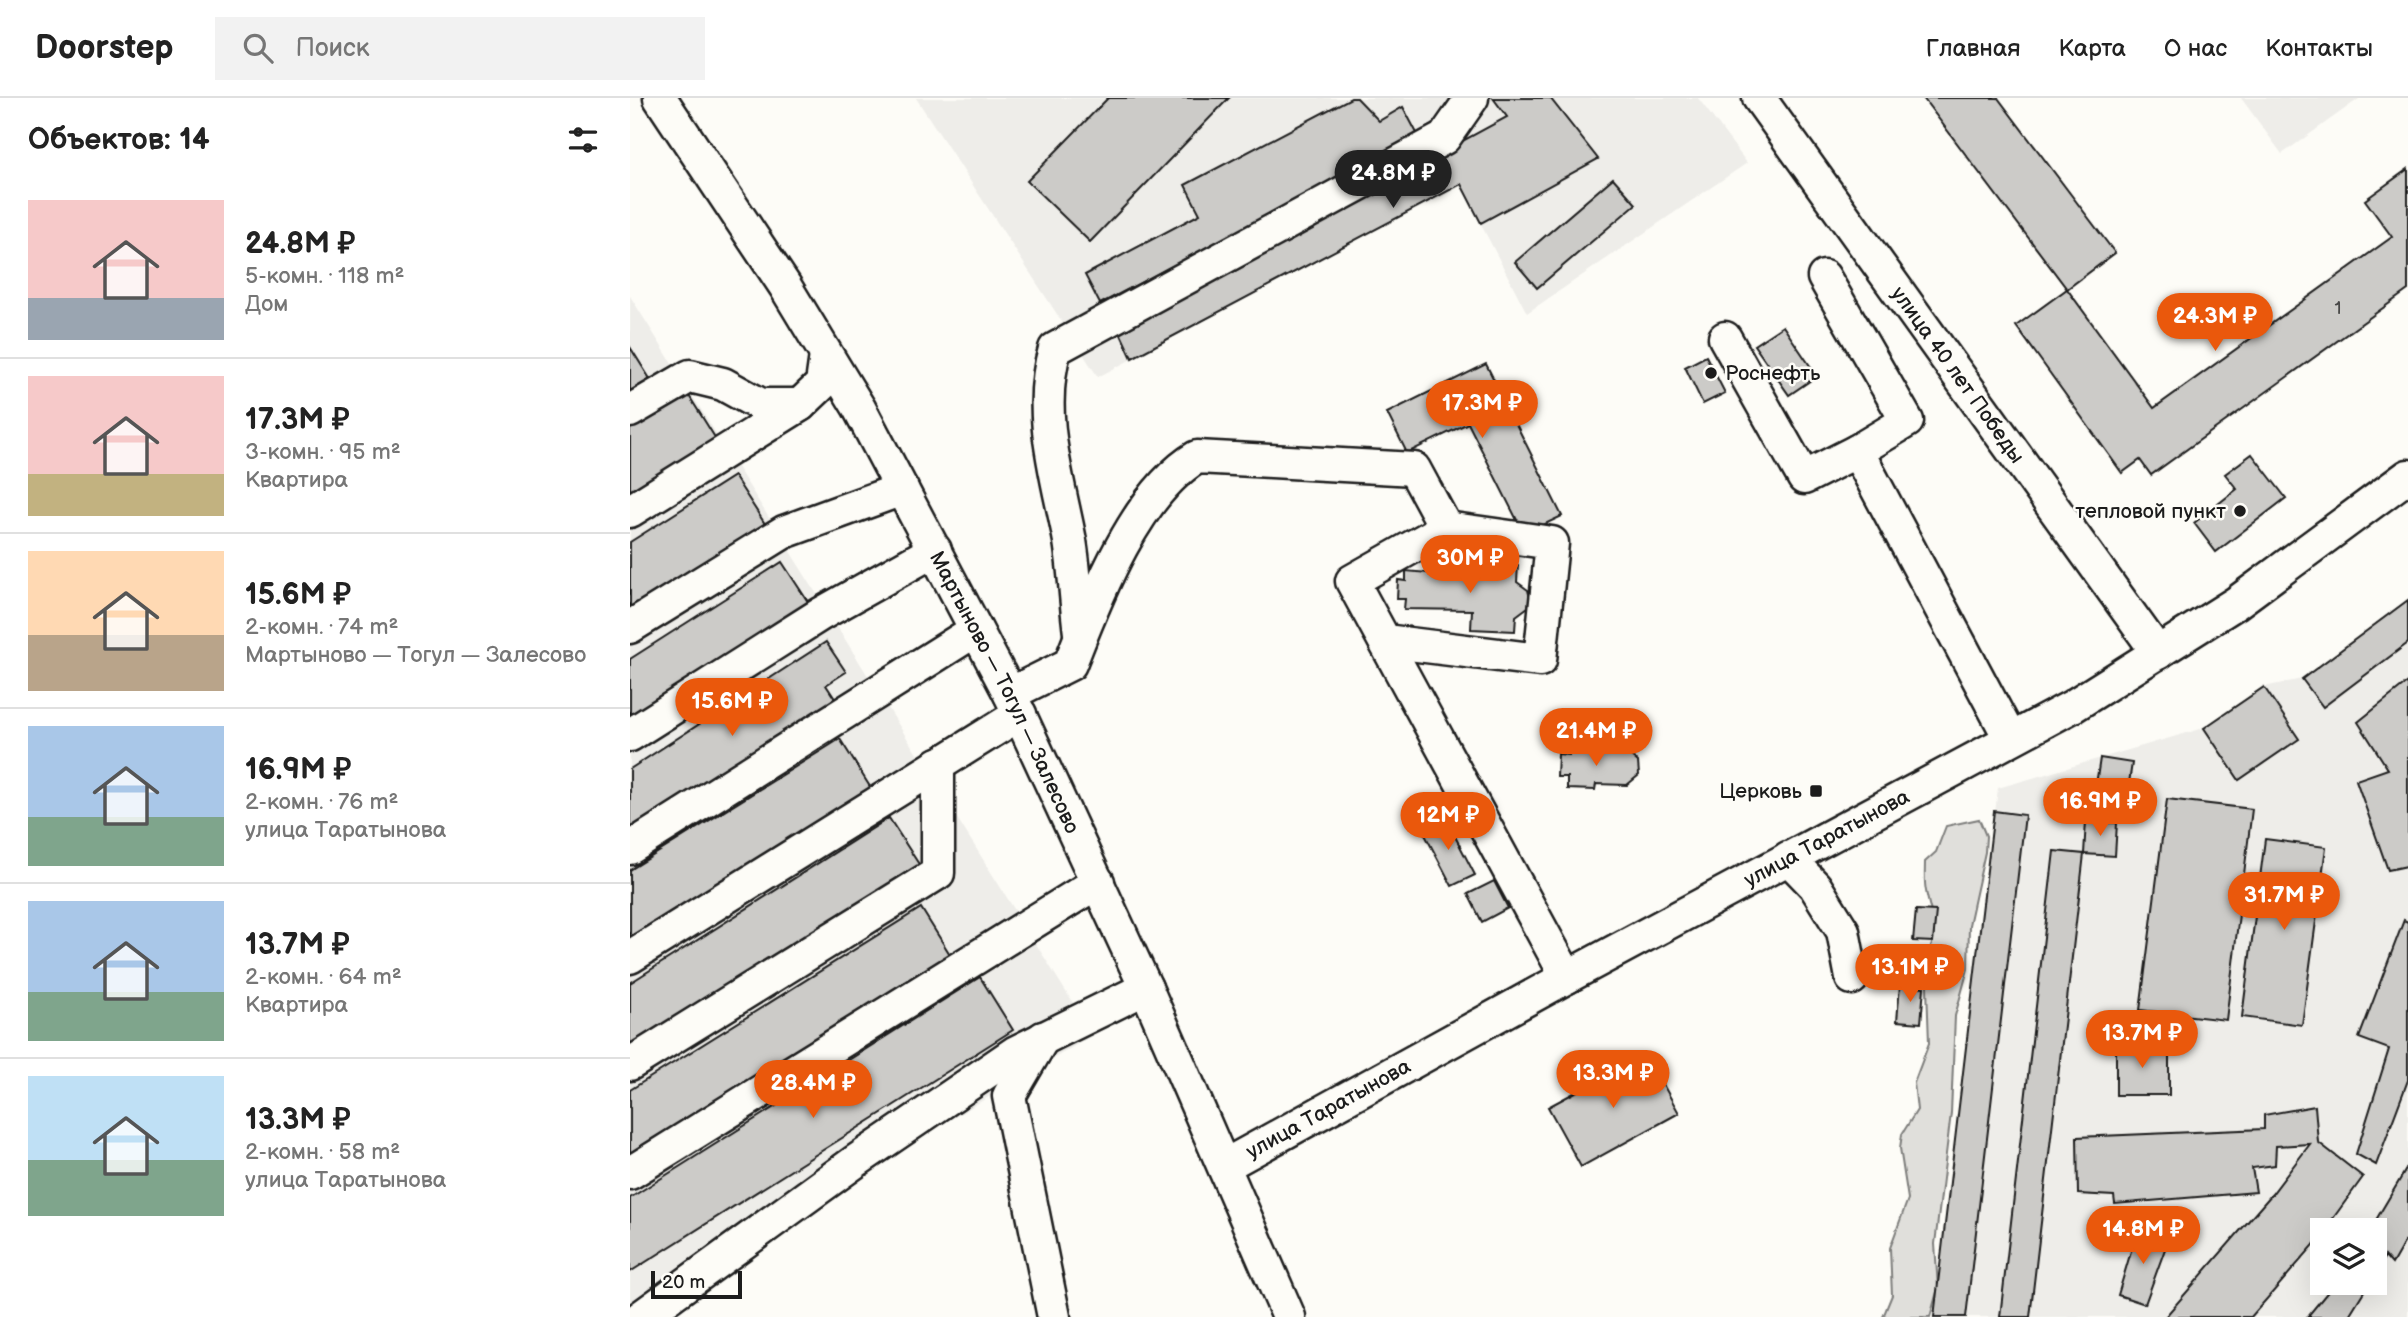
<!DOCTYPE html>
<html lang="ru">
<head>
<meta charset="utf-8">
<style>
	:root { --surface:#fff; --page:#f2f2f2; --text:#222; --muted:#767676; --line:#e0e0e0; --accent:#ea580c }
	body { margin:0; font-family:"Balsamiq Sans",sans-serif; background:var(--page); color:var(--text); height:100vh; display:flex; flex-direction:column; font-size:26px; white-space:nowrap }
	* { box-sizing:border-box; margin:0 }
	p { font-size:23px; color:var(--muted) }
	.icon { flex:none; width:38px; height:38px; fill:none; stroke:currentColor; stroke-width:2; stroke-linecap:round; stroke-linejoin:round }
	.map { position:relative; flex:1; overflow:hidden }
	.details { display:flex; flex-direction:column; background:var(--surface); width:630px }
	.details>* { flex:none }
	.fabs { position:absolute; left:1680px; top:1120px; display:grid; gap:14px }
	.fabs a { display:grid; place-items:center; width:77px; height:77px; border-radius:0px; background:var(--surface); box-shadow:0 7px 28px #0002; font-size:35px }
	.scale { position:absolute; left:21px; bottom:18px; width:91px; box-sizing:border-box; padding-left:7px; border:4px solid #1c1c1c; border-top:0; font-size:19px; line-height:24px; white-space:nowrap; color:#1c1c1c; -webkit-text-stroke:5px #fdfcf7; paint-order:stroke }
	.price { position:absolute; translate:-50% -60px; padding:0 16px; border-radius:24px; background:var(--accent); color:#fff; font-size:23px; line-height:46px; filter:drop-shadow(0 2px 4px #0008) }
	.price::after { content:''; position:absolute; left:50%; top:42px; width:21px; height:16px; margin-left:-10px; background:inherit; clip-path:polygon(0 0,100% 0,50% 100%) }
	.price.active { background:#222; color:#fff }
	ul { padding:0; list-style:none }
	li { display:flex; align-items:center; gap:21px; height:175px; padding:0 28px }
	li+li { border-top:2px solid var(--line) }
	li span { display:grid; place-items:center; flex:none; width:196px; height:140px; border-radius:0px; color:#555 }
	li>.icon { margin-inline-start:auto }
	span .icon { width:84px; height:84px; fill:#fffc; stroke-width:1 }
	li b { font-size:30px }
	h2 { display:flex; justify-content:space-between; align-items:center; height:84px; padding:0 28px; font-size:30px }
	header { display:flex; align-items:center; gap:42px; box-sizing:border-box; height:98px; padding:0 35px; background:var(--surface); border-bottom:2px solid var(--line) }
	header strong { font-size:33px }
	nav { display:flex; gap:38px; margin-inline-start:auto; font-size:24px }
	.search { width:490px; height:63px; background:var(--page); display:flex; align-items:center; gap:18px; box-sizing:border-box; padding:0 24px; border-radius:0px; color:var(--muted); font-size:26px }
	main { display:flex; flex:1; min-height:0 }
	.map>svg:first-child { display:block }
	.built { fill:#eeede9; fill-rule:evenodd }
	.green { fill:#e0dfdb; stroke:#7e7e7c; stroke-width:2 }
	.building { fill:#cccbc8; stroke:#1c1c1c; stroke-width:2 }
	.lines { fill:none; stroke-linecap:round; stroke-linejoin:round }
	.minor-casing { stroke:#1c1c1c; stroke-width:37 }
	.minor { stroke:#fdfcf7; stroke-width:32 }
	.poi-dot { fill:#1c1c1c; stroke:#fdfcf7; stroke-width:2.5 }
	.labels { text-anchor:middle; dominant-baseline:central; stroke-width:5; stroke-linejoin:round; paint-order:stroke }
	.number-label { font-size:18px; fill:#484847 }
	.poi-label { font-size:21px; fill:#1c1c1c; stroke:#fdfcf7; text-anchor:end }
	.street-label { font-size:21px; fill:#1c1c1c; stroke:#fdfcf7 }
</style>
</head>
<body>
<header>
<strong>Doorstep</strong>
<div class="search"><svg class="icon" aria-label="search" viewBox="0 0 24 24"><circle cx="10" cy="10" r="6"/><path d="M15 15l6 6"/></svg>Поиск</div>
<nav><a>Главная</a><a>Карта</a><a>О нас</a><a>Контакты</a></nav>
</header>
<main>
<section class="details">
<h2>Объектов: 14<svg class="icon" aria-label="filters" viewBox="0 0 24 24"><path d="M4 7h16M4 17h16"/><circle cx="9" cy="7" r="2"/><circle cx="15" cy="17" r="2"/></svg></h2>
<ul>
<li><span style="background:linear-gradient(#f6c9c9 70%,#9aa5b1 0)"><svg class="icon" aria-label="home" viewBox="0 0 24 24"><path d="M3 11l9-7 9 7M6 9v11h12V9"/></svg></span><div><b>24.8M ₽</b><p>5-комн. · 118 m²</p><p>Дом</p></div></li>
<li><span style="background:linear-gradient(#f6c9c9 70%,#c2b280 0)"><svg class="icon" aria-label="home" viewBox="0 0 24 24"><path d="M3 11l9-7 9 7M6 9v11h12V9"/></svg></span><div><b>17.3M ₽</b><p>3-комн. · 95 m²</p><p>Квартира</p></div></li>
<li><span style="background:linear-gradient(#ffd9b3 60%,#b9a48a 0)"><svg class="icon" aria-label="home" viewBox="0 0 24 24"><path d="M3 11l9-7 9 7M6 9v11h12V9"/></svg></span><div><b>15.6M ₽</b><p>2-комн. · 74 m²</p><p>Мартыново — Тогул — Залесово</p></div></li>
<li><span style="background:linear-gradient(#a9c7e8 65%,#7fa58c 0)"><svg class="icon" aria-label="home" viewBox="0 0 24 24"><path d="M3 11l9-7 9 7M6 9v11h12V9"/></svg></span><div><b>16.9M ₽</b><p>2-комн. · 76 m²</p><p>улица Таратынова</p></div></li>
<li><span style="background:linear-gradient(#a9c7e8 65%,#7fa58c 0)"><svg class="icon" aria-label="home" viewBox="0 0 24 24"><path d="M3 11l9-7 9 7M6 9v11h12V9"/></svg></span><div><b>13.7M ₽</b><p>2-комн. · 64 m²</p><p>Квартира</p></div></li>
<li><span style="background:linear-gradient(#bfe0f5 60%,#7fa58c 0)"><svg class="icon" aria-label="home" viewBox="0 0 24 24"><path d="M3 11l9-7 9 7M6 9v11h12V9"/></svg></span><div><b>13.3M ₽</b><p>2-комн. · 58 m²</p><p>улица Таратынова</p></div></li>
</ul>
</section>
<div class="map">
<svg width="1778" height="1219" viewBox="0 0 1778 1219">
	<rect width="100%" height="100%" fill="#fdfcf7"/>
	<filter id="ink" filterUnits="userSpaceOnUse"><feTurbulence type="fractalNoise" baseFrequency=".0143" numOctaves="2"/><feDisplacementMap in="SourceGraphic" scale="14" xChannelSelector="R" yChannelSelector="G"/><feConvolveMatrix kernelMatrix="1 2 1 2 8 2 1 2 1" color-interpolation-filters="sRGB"/></filter>
	<g filter="url(#ink)">
		<g class="built">
			<polygon points="286,0 1068,0 1117,65 897,215 830,86 468,279"/>
			<polygon points="1611,0 1730,0 1652,56"/>
			<polygon points="0,198 463,937 0,1212"/>
			<path d="M1778,502V1219H1304L1368,690L1574,630L1634,589L1672,581ZM1692,1132H1745V1185H1692Z"/>
		</g>
		<path class="green" d="M1349,721L1356,738L1355,754L1339,827L1338,871L1325,918L1321,1015L1305,1146L1308,1190L1300,1219H1253L1262,1197L1260,1150L1278,1101L1270,1050L1272,1036L1287,1012L1284,985L1299,945L1296,860C1311,833 1301,820 1296,793C1294,784 1295,774 1295,764L1306,754L1316,728Z"/>
		<g class="building">
			<polygon points="478,0 599,0 460,144 397,83"/>
			<polygon points="721,0 727,0 749,23 773,9 789,39 470,206 455,177 570,116 555,87"/>
			<polygon points="863,0 920,0 968,61 851,125 831,86 502,260 488,230 877,19"/>
			<polygon points="1293,0 1368,0 1485,155 1437,191"/>
			<polygon points="1778,71 1778,192 1521,377 1510,362 1492,375 1386,228 1437,191 1524,310 1762,139 1735,102"/>
			<polygon points="983,80 1006,106 907,190 885,164"/>
			<polygon points="1153,228 1187,278 1159,297 1124,247"/>
			<polygon points="0,249 22,284 0,298"/>
			<polygon points="1076,258 1095,295 1073,306 1055,269"/>
			<polygon points="856,266 932,418 894,436 838,325 777,355 757,315"/>
			<polygon points="56,293 89,346 0,403 0,328"/>
			<polygon points="1622,356 1656,400 1586,454 1564,425 1607,391 1595,376"/>
			<polygon points="104,378 137,429 0,515 0,444"/>
			<polygon points="152,464 184,513 0,630 0,561"/>
			<polygon points="844,465 888,467 887,484 898,492 900,500 898,509 886,518 885,533 841,531 842,512 774,511 775,501 767,501 768,482 776,483 776,473 844,479"/>
			<polygon points="1778,502 1778,545 1693,609 1672,581"/>
			<polygon points="196,544 216,574 196,587 209,607 0,742 0,671"/>
			<polygon points="1778,584 1778,772 1777,768 1758,772 1726,682 1758,671 1728,624"/>
			<polygon points="1634,589 1669,641 1609,682 1574,630"/>
			<polygon points="210,641 242,692 0,844 0,772"/>
			<polygon points="939,648 968,650 967,655 999,656 1008,664 1009,677 997,687 966,686 965,692 937,691 937,679 927,679 928,656 939,657"/>
			<polygon points="1470,660 1502,665 1496,705 1464,700"/>
			<polygon points="1537,701 1622,711 1596,922 1510,912"/>
			<polygon points="1364,713 1395,717 1336,1219 1304,1219"/>
			<polygon points="815,719 845,777 822,788 792,731"/>
			<polygon points="259,720 292,771 0,957 0,885"/>
			<polygon points="1456,723 1487,725 1485,758 1454,756"/>
			<polygon points="1635,741 1696,749 1672,927 1612,919"/>
			<polygon points="1424,753 1454,756 1400,1219 1370,1219"/>
			<polygon points="864,783 878,810 852,824 838,796"/>
			<polygon points="291,810 321,858 0,1058 0,992"/>
			<polygon points="1286,812 1306,813 1303,844 1283,843"/>
			<polygon points="1774,822 1778,824 1778,982 1746,1067 1726,1056 1759,951 1729,940"/>
			<polygon points="350,879 383,932 0,1174 0,1100"/>
			<polygon points="1270,887 1294,889 1291,925 1267,923"/>
			<rect x="1486" y="946" width="53" height="51"/>
			<polygon points="1016,956 1049,1015 951,1069 918,1009"/>
			<polygon points="1685,1008 1688,1044 1733,1079 1683,1148 1621,1219 1535,1219 1642,1096 1680,1046 1646,1048 1645,1067 1622,1070 1626,1094 1485,1106 1484,1098 1448,1096 1447,1039 1634,1031 1634,1017"/>
			<polygon points="1778,1068 1778,1138 1762,1166 1755,1158 1745,1176 1745,1132 1740,1132"/>
			<polygon points="1507,1133 1539,1140 1515,1206 1488,1197"/>
			<polygon points="1705,1185 1739,1185 1718,1219 1677,1219"/>
		</g>
		<g class="lines">
			<g class="minor-casing">
				<g id="minor">
					<path id="s1" d="M30,0L155,188L229,310L380,596L516,890L659,1219"/>
					<path id="s2" d="M1129,0L1528,555"/>
					<polyline points="1194,179 1277,323 1227,353"/>
					<polyline points="1095,240 1174,380 1227,353 1380,640"/>
					<polyline points="0,313 60,278 93,286 131,307 170,307"/>
					<polyline points="0,413 170,307 192,286 196,257"/>
					<polyline points="0,529 154,434 272,391"/>
					<path d="M450,535C446,505 445,473 440,443C428,380 406,315 425,251L814,40L842,0"/>
					<polyline points="755,543 910,562 922,445 816,430"/>
					<path d="M380,596L440,566C465,502 505,396 567,359L784,371L816,430L722,483L937,879"/>
					<polyline points="0,637 191,516 305,452"/>
					<polyline points="0,750 346,532"/>
					<polyline points="1158,760 1185,788 1213,833 1222,880"/>
					<polyline points="0,859 390,616"/>
					<polyline points="413,940 379,998 424,1219"/>
					<polyline points="0,966 308,775 308,666"/>
					<path id="s3" d="M594,1068L937,879L1443,608L1606,505L1778,378"/>
					<polyline points="0,1075 468,784"/>
					<polyline points="11,1219 226,1063 386,954 516,890"/>
				</g>
			</g>
			<use href="#minor" class="minor"/>
		</g>
	</g>
	<g class="poi-dot">
		<circle cx="1081" cy="275" r="7"/>
		<circle cx="1610" cy="413" r="7"/>
		<rect x="1179" y="686" width="14" height="14" rx="3.5"/>
	</g>
	<g class="labels">
		<g class="number-label">
			<text x="1708" y="210">1</text>
		</g>
		<g class="poi-label">
			<text x="1095" y="275" text-anchor="start">Роснефть</text>
			<text x="1596" y="413">тепловой пункт</text>
			<text x="1172" y="693">Церковь</text>
		</g>
		<g class="street-label">
			<text stroke="none"><textPath href="#s2" startOffset="341">улица 40 лет Победы</textPath></text>
			<text stroke="none"><textPath href="#s1" startOffset="688">Мартыново — Тогул — Залесово</textPath></text>
			<text stroke="none"><textPath href="#s3" startOffset="686">улица Таратынова</textPath></text>
			<text stroke="none"><textPath href="#s3" startOffset="119">улица Таратынова</textPath></text>
		</g>
	</g>
</svg>
<div class="fabs">
<a><svg class="icon" aria-label="layers" viewBox="0 0 24 24"><path d="M12 4l9 5-9 5-9-5zM3 14l9 5 9-5"/></svg></a>
</div>
<div class="scale">20 m</div>
<b class="price active" style="left:763px;top:112px">24.8M ₽</b>
<b class="price" style="left:1585px;top:255px">24.3M ₽</b>
<b class="price" style="left:852px;top:342px">17.3M ₽</b>
<b class="price" style="left:840px;top:497px">30M ₽</b>
<b class="price" style="left:102px;top:640px">15.6M ₽</b>
<b class="price" style="left:966px;top:670px">21.4M ₽</b>
<b class="price" style="left:1470px;top:740px">16.9M ₽</b>
<b class="price" style="left:818px;top:754px">12M ₽</b>
<b class="price" style="left:1654px;top:834px">31.7M ₽</b>
<b class="price" style="left:1280px;top:906px">13.1M ₽</b>
<b class="price" style="left:1512px;top:972px">13.7M ₽</b>
<b class="price" style="left:983px;top:1012px">13.3M ₽</b>
<b class="price" style="left:183px;top:1022px">28.4M ₽</b>
<b class="price" style="left:1513px;top:1168px">14.8M ₽</b>
</div>
</main>
</body>
</html>
